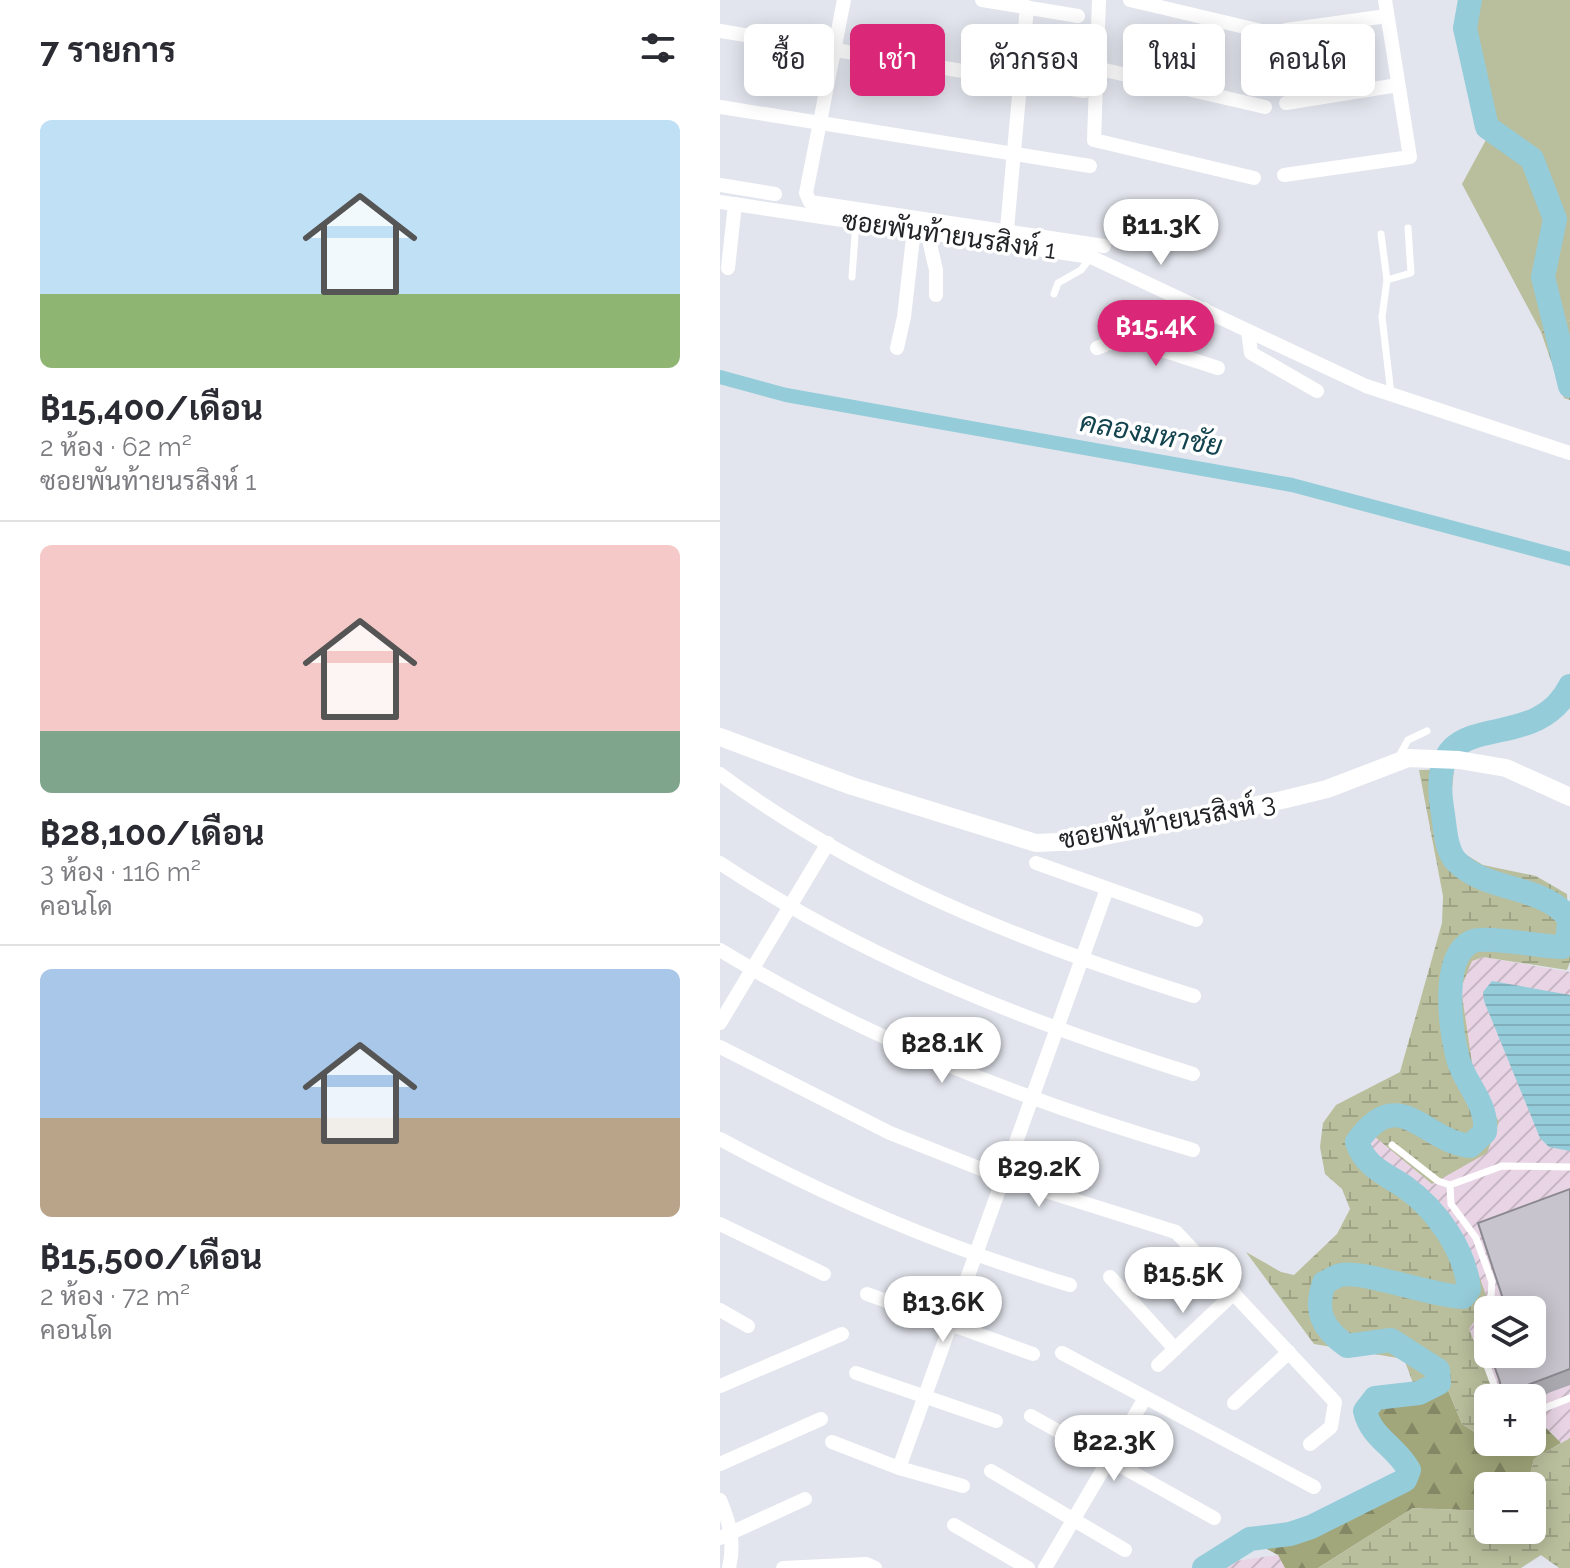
<!DOCTYPE html>
<html lang="th">
<head>
<meta charset="utf-8">
<style>
	:root { --surface:#fff; --page:#f7f7f7; --text:#2b2b33; --muted:#7c7c81; --line:#e1e1e2; --accent:#db2777 }
	body { margin:0; font-family:Raleway,Sarabun,sans-serif; background:var(--page); color:var(--text); height:100vh; display:flex; flex-direction:column; font-size:30px; white-space:nowrap }
	* { box-sizing:border-box; margin:0 }
	p { font-size:26px; color:var(--muted) }
	.icon { flex:none; width:44px; height:44px; fill:none; stroke:currentColor; stroke-width:2; stroke-linecap:round; stroke-linejoin:round }
	.map { position:relative; flex:1; overflow:hidden }
	.details { display:flex; flex-direction:column; background:var(--surface); width:720px }
	.details>* { flex:none }
	.hud { position:absolute; left:24px; top:24px; width:706px; height:72px; display:flex; gap:16px }
	.controls { position:absolute; left:754px; top:1296px; display:grid; gap:16px }
	.controls a { display:grid; place-items:center; width:72px; height:72px; border-radius:12px; background:var(--surface); box-shadow:0 4px 20px #0003; font-size:40px }
	.price { position:absolute; translate:-50% -68px; padding:0 18px; border-radius:28px; background:#fff; color:#222; font-size:26px; line-height:52px; filter:drop-shadow(0 2px 4px #0008) }
	.price::after { content:''; position:absolute; left:50%; top:48px; width:24px; height:18px; margin-left:-12px; background:inherit; clip-path:polygon(0 0,100% 0,50% 100%) }
	.price.selected { background:var(--accent); color:#fff }
	ul { padding:0; list-style:none }
	li { display:grid; align-content:center; gap:16px; height:424px; padding:0 40px }
	li+li { border-top:2px solid var(--line) }
	li span { display:grid; place-items:center; height:248px; border-radius:12px; color:#555 }
	li>.icon { margin-inline-start:auto }
	span .icon { width:144px; height:144px; fill:#fffc; stroke-width:1 }
	li b { font-size:34px }
	h2 { display:flex; justify-content:space-between; align-items:center; height:96px; padding:0 40px; font-size:34px }
	.tag { padding:0 28px; border-radius:12px; background:var(--surface); box-shadow:0 4px 20px #0003; font-size:28px; line-height:72px }
	.tag.selected { background:var(--accent); color:#fff }
	main { display:flex; flex:1; min-height:0 }
	.map>svg:first-child { display:block }
	.industrial { fill:url(#industrial-furrows); fill-rule:evenodd }
	.grass { fill:#b9be9c }
	.forest { fill:url(#forest-firs) }
	.wetland { fill:url(#wetland-marsh) }
	.water { fill:url(#water-rules) }
	.lines { fill:none; stroke-linecap:round; stroke-linejoin:round }
	.canal { stroke:#95ccda; stroke-width:14 }
	.river { stroke:#95ccda; stroke-width:24 }
	.service { stroke:#fff; stroke-width:7 }
	.minor { stroke:#fff; stroke-width:14 }
	.tertiary { stroke:#fff; stroke-width:18 }
	.wall { fill:#aba9b0 }
	.building { fill:#c7c4cd; stroke:#8b8990; stroke-width:2 }
	.labels { text-anchor:middle; dominant-baseline:central; stroke-width:7; stroke-linejoin:round; paint-order:stroke }
	.street-label { font-size:26px; fill:#222326; stroke:#fff }
	.water-label { font-size:28px; font-style:italic; fill:#12434e; stroke:#fff }
</style>
</head>
<body>
<main>
<section class="details">
<h2>7 รายการ<svg class="icon" aria-label="filters" viewBox="0 0 24 24"><path d="M4 7h16M4 17h16"/><circle cx="9" cy="7" r="2"/><circle cx="15" cy="17" r="2"/></svg></h2>
<ul>
<li><span style="background:linear-gradient(#bfe0f5 70%,#8fb573 0)"><svg class="icon" aria-label="home" viewBox="0 0 24 24"><path d="M3 11l9-7 9 7M6 9v11h12V9"/></svg></span><div><b>฿15,400/เดือน</b><p>2 ห้อง · 62 m²</p><p>ซอยพันท้ายนรสิงห์ 1</p></div></li>
<li><span style="background:linear-gradient(#f6c9c9 75%,#7fa58c 0)"><svg class="icon" aria-label="home" viewBox="0 0 24 24"><path d="M3 11l9-7 9 7M6 9v11h12V9"/></svg></span><div><b>฿28,100/เดือน</b><p>3 ห้อง · 116 m²</p><p>คอนโด</p></div></li>
<li><span style="background:linear-gradient(#a9c7e8 60%,#b9a48a 0)"><svg class="icon" aria-label="home" viewBox="0 0 24 24"><path d="M3 11l9-7 9 7M6 9v11h12V9"/></svg></span><div><b>฿15,500/เดือน</b><p>2 ห้อง · 72 m²</p><p>คอนโด</p></div></li>
</ul>
</section>
<div class="map">
<svg width="850" height="1568" viewBox="0 0 850 1568">
	<defs>
		<pattern id="industrial-furrows" width="10" height="10" patternUnits="userSpaceOnUse" patternTransform="scale(2)"><rect width="10" height="10" fill="#e8d4e4"/><path d="M-1 1l2-2M0 10L10 0M9 11l2-2" fill="none" stroke="#c7b6c3"/></pattern>
		<pattern id="forest-firs" width="22" height="20" patternUnits="userSpaceOnUse" patternTransform="scale(2)"><rect width="22" height="20" fill="#a2a77b"/><path d="M5 1l3.5 6h-7zM16 11l3.5 6h-7z" fill="#848865"/></pattern>
		<pattern id="wetland-marsh" width="20" height="14" patternUnits="userSpaceOnUse" patternTransform="scale(2)"><rect width="20" height="14" fill="#b9be9c"/><path d="M1 5h8M5 5V1M11 12h8M15 12V8" fill="none" stroke="#9fa386"/></pattern>
		<pattern id="water-rules" width="6" height="5" patternUnits="userSpaceOnUse" patternTransform="scale(2)"><rect width="6" height="5" fill="#95ccda"/><path d="M0 2.5h6" fill="none" stroke="#80afbb"/></pattern>
	</defs>
	<rect width="100%" height="100%" fill="#e2e5ed"/>
	<g class="industrial">
		<path d="M763,957L850,972V1438L841,1443L822,1424H812V1398H778L749,1329L706,1195L700,1205L636,1161L654,1135L743,1164L766,1153L779,1122L754,1077L741,988L752,960ZM768,1310H812V1354H768Z"/>
		<polygon points="558,1555 565,1568 505,1568 516,1561"/>
	</g>
	<polygon class="grass" points="757,0 850,0 850,320 821,332 742,184 767,138 762,56 753,19"/>
	<polygon class="forest" points="725,1383 742,1424 762,1437 768,1434 768,1442 812,1442 812,1424 822,1424 841,1443 814,1459 807,1486 768,1486 768,1511 693,1508 598,1568 565,1568 558,1555 541,1546 586,1540 688,1485 699,1469 650,1416 665,1401 699,1399"/>
	<g class="wetland">
		<polygon points="850,320 850,400 844,398 821,332"/>
		<polygon points="734,769 730,809 738,850 763,865 816,876 847,894 850,962 847,970 763,957 752,961 741,988 754,1077 779,1122 767,1153 712,1184 654,1136 636,1161 699,1205 707,1194 751,1253 768,1301 749,1329 778,1398 768,1398 768,1434 762,1437 742,1424 725,1383 699,1399 684,1359 594,1344 526,1252 561,1272 574,1275 617,1234 630,1209 622,1189 605,1174 600,1147 603,1123 616,1105 680,1072 722,923 723,896 699,770"/>
		<polygon points="850,1438 850,1568 839,1568 821,1555 801,1568 598,1568 693,1508 768,1511 768,1530 812,1530 812,1486 807,1486 814,1459"/>
	</g>
	<polygon class="water" points="772,981 850,995 850,1151 829,1147 820,1138 764,1001 763,992"/>
	<g class="lines">
		<polyline class="canal" points="0,377 66,395 572,485 850,559"/>
		<g class="river">
			<polyline points="750,0 745,28 767,127 812,159 835,219 823,277 850,386"/>
			<path d="M484,1568L530,1539L570,1534L591,1527L685,1480L689,1470C676,1446 651,1438 645,1411L655,1398L699,1393L719,1383L718,1370L671,1340L627,1346C603,1329 594,1312 604,1283C609,1281 615,1276 621,1275C644,1270 710,1296 743,1297L749,1289C745,1250 717,1210 685,1187C666,1174 645,1167 637,1142C679,1082 703,1141 750,1146L765,1132C768,1103 745,1085 738,1059C731,1031 720,958 751,942C766,935 821,947 842,947L848,936L849,918C820,883 767,893 736,861C725,849 725,824 722,808C705,696 812,762 850,686"/>
		</g>
		<g class="service">
			<polyline points="661,234 667,280 662,317 671,394"/>
			<polyline points="132,277 136,221"/>
			<polyline points="667,280 691,273 688,228"/>
			<polyline points="334,294 338,283 361,270 371,257"/>
			<polyline points="678,758 688,740 707,731"/>
			<polyline points="672,1145 718,1181 730,1185 782,1166 850,1167"/>
			<polyline points="730,1185 731,1204 756,1238 772,1282 770,1310"/>
			<polyline points="768,1315 757,1339 779,1398"/>
			<polyline points="812,1413 850,1398"/>
		</g>
		<g class="minor">
			<polyline points="124,0 86,193 90,202 384,246"/>
			<polyline points="262,0 358,16"/>
			<polyline points="379,0 374,140 534,178"/>
			<polyline points="410,0 546,32"/>
			<polyline points="566,30 667,16"/>
			<polyline points="0,31 364,91"/>
			<polyline points="376,68 545,107"/>
			<polyline points="566,103 678,85"/>
			<polyline points="0,107 370,166"/>
			<polyline points="564,175 690,157 665,0"/>
			<polyline points="0,185 55,194"/>
			<polyline points="0,202 371,257 646,386 850,453"/>
			<polyline points="287,229 307,7"/>
			<polyline points="207,231 216,270 216,295"/>
			<polyline points="8,268 15,204"/>
			<polyline points="528,331 531,353 597,391"/>
			<polyline points="177,348 184,317 194,229"/>
			<polyline points="377,348 399,339 408,339 498,368"/>
			<polyline points="464,357 484,309"/>
			<path d="M0,774C141,879 308,944 474,996"/>
			<path d="M0,863C146,960 307,1022 473,1074"/>
			<polyline points="316,863 476,920"/>
			<path d="M0,950C151,1041 304,1101 473,1150"/>
			<polyline points="0,1023 108,843"/>
			<polyline points="0,1047 170,1133 284,1178 456,1232 615,1402 611,1427 590,1444"/>
			<path d="M0,1139C111,1199 229,1249 350,1285"/>
			<polyline points="0,1224 104,1274"/>
			<polyline points="390,1277 455,1349"/>
			<polyline points="147,1294 313,1354"/>
			<polyline points="0,1310 28,1326"/>
			<polyline points="342,1353 594,1487"/>
			<polyline points="438,1365 514,1293"/>
			<polyline points="136,1373 276,1421"/>
			<polyline points="0,1386 122,1334"/>
			<polyline points="514,1403 569,1352"/>
			<polyline points="311,1416 494,1518"/>
			<polyline points="112,1442 179,1468 243,1486"/>
			<polyline points="0,1464 101,1419"/>
			<polyline points="179,1468 387,889"/>
			<polyline points="271,1471 405,1550"/>
			<path d="M0,1500C10,1524 15,1542 9,1568"/>
			<polyline points="234,1525 308,1568"/>
			<polyline points="0,1538 85,1499"/>
			<polyline points="63,1568 146,1564 155,1568"/>
			<polyline points="325,1568 425,1398"/>
		</g>
		<polyline class="tertiary" points="0,737 132,786 316,843 360,841 562,800 607,789 688,758 739,760 786,768 850,797"/>
	</g>
	<polygon class="wall" points="850,1189 850,1385 812,1399 812,1398 782,1398 781,1395 784,1302"/>
	<polygon class="building" points="850,1189 850,1369 781,1395 780,1382 770,1354 812,1354 812,1310 768,1310 768,1350 759,1325 766,1309 784,1302 758,1223"/>
	<g class="labels">
		<g class="street-label">
			<text transform="translate(229 235) rotate(8)">ซอยพันท้ายนรสิงห์ 1</text>
			<text transform="translate(447 821) rotate(-10)">ซอยพันท้ายนรสิงห์ 3</text>
		</g>
		<g class="water-label">
			<text transform="translate(431 434) rotate(10)">คลองมหาชัย</text>
		</g>
	</g>
</svg>
<div class="controls">
<a><svg class="icon" aria-label="layers" viewBox="0 0 24 24"><path d="M12 4l9 5-9 5-9-5zM3 14l9 5 9-5"/></svg></a>
<a>+</a>
<a>−</a>
</div>
<b class="price" style="left:441px;top:267px">฿11.3K</b>
<b class="price selected" style="left:436px;top:368px">฿15.4K</b>
<b class="price" style="left:222px;top:1085px">฿28.1K</b>
<b class="price" style="left:319px;top:1209px">฿29.2K</b>
<b class="price" style="left:463px;top:1315px">฿15.5K</b>
<b class="price" style="left:223px;top:1344px">฿13.6K</b>
<b class="price" style="left:394px;top:1483px">฿22.3K</b>
<div class="hud">
<a class="tag">ซื้อ</a>
<a class="tag selected">เช่า</a>
<a class="tag">ตัวกรอง</a>
<a class="tag">ใหม่</a>
<a class="tag">คอนโด</a>
</div>
</div>
</main>
</body>
</html>
